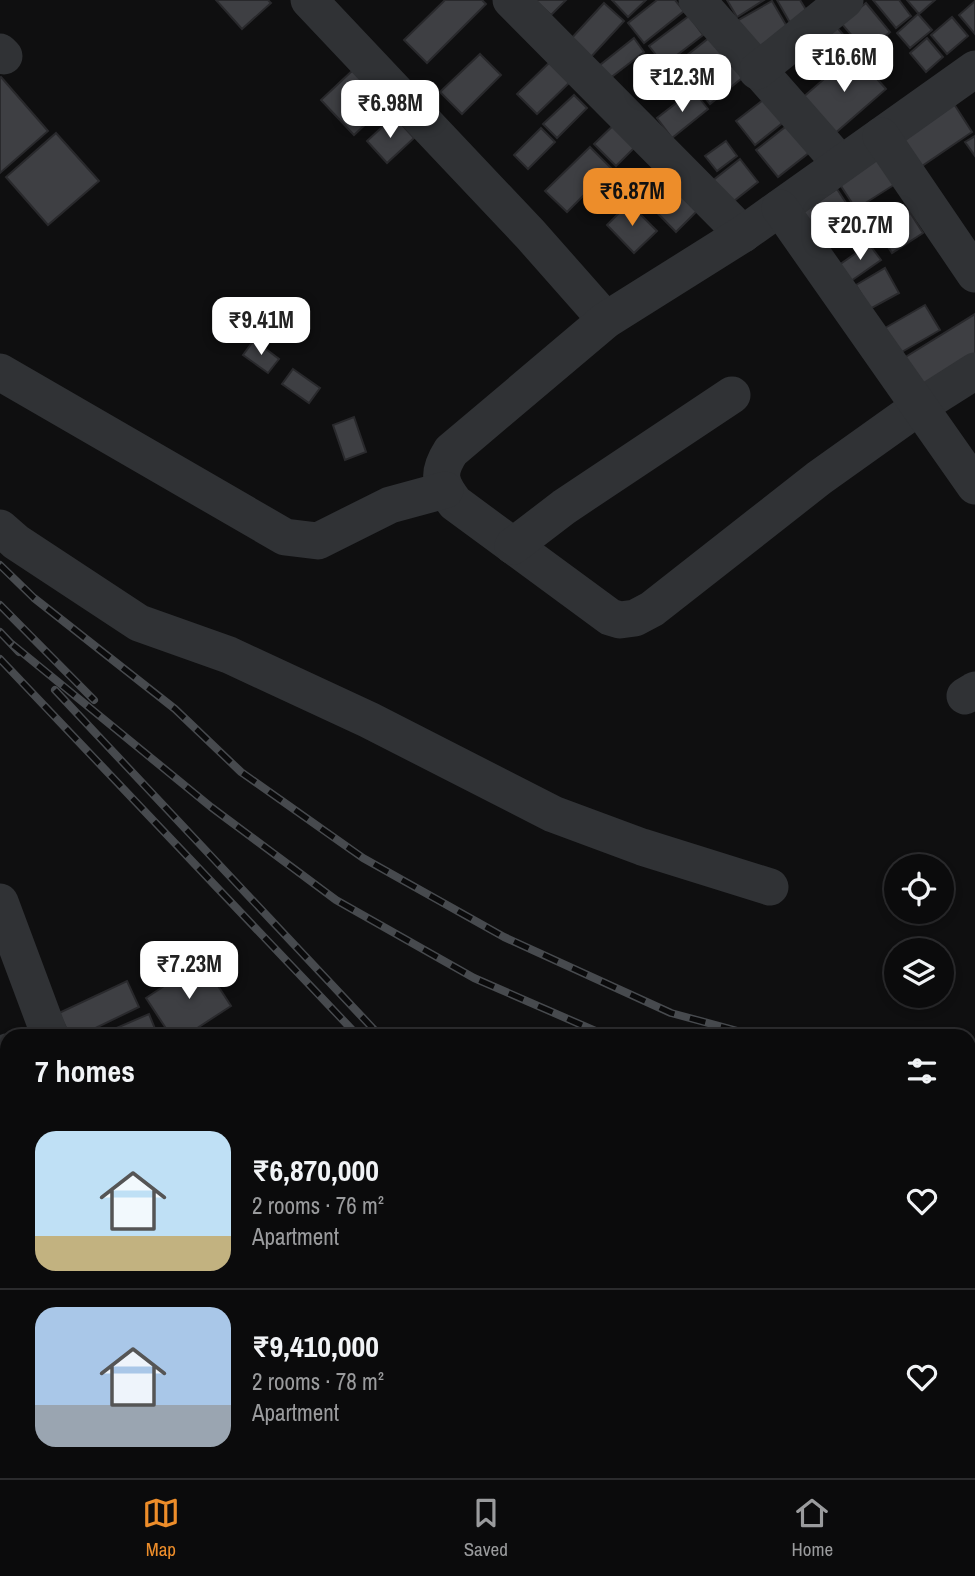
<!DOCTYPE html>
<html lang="en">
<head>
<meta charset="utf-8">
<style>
	:root { --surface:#0b0b0c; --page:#141415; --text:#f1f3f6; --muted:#9a9b9d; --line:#2b2b2d; --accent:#ed8d2a }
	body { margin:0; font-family:"Archivo Narrow",sans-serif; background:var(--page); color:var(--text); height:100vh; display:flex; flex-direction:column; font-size:26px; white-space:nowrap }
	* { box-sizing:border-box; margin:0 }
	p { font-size:23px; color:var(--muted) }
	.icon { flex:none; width:38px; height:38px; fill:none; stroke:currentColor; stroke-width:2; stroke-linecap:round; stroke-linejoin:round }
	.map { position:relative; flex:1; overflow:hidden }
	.drawer { position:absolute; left:0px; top:1029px; width:976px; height:450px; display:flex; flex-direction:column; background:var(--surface); border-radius:21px 21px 0 0; box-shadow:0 4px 10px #0003,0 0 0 2px var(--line) }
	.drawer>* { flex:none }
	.fabs { position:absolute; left:884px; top:854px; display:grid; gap:14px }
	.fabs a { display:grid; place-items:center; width:70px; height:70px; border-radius:50%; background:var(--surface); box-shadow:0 4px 10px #0003,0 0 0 2px var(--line); font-size:35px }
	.price { position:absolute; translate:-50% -60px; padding:0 16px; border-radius:14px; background:#fff; color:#222; font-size:23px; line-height:46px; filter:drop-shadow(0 2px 4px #0008) }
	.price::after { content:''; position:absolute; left:50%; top:42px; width:21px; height:16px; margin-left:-10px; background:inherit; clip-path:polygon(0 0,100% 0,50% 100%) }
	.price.active { background:var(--accent); color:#111 }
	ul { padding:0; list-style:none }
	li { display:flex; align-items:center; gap:21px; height:175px; padding:0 35px }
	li+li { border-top:2px solid var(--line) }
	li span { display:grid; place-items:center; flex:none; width:196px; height:140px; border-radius:21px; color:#555 }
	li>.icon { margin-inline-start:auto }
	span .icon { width:84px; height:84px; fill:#fffc; stroke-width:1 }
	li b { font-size:30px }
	h2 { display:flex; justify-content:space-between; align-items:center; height:84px; padding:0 35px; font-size:30px }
	.tab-bar { display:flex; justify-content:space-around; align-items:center; height:98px; border-top:2px solid var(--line); background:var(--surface); font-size:19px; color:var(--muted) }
	.tab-bar a { display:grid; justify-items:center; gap:4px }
	.tab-bar .active { color:var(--accent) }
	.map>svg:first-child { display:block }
	.building { fill:#3e3f43; stroke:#29292c; stroke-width:2 }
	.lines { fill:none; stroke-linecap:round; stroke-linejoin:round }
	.minor { stroke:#303235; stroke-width:37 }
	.rail-casing { stroke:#474a4e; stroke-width:8 }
	.rail { stroke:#0a0a0b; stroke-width:5; stroke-dasharray:16; stroke-linecap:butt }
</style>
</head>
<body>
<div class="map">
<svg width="975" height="1478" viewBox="0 0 975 1478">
	<rect width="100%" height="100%" fill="#0f0f10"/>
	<g class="building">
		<polygon points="216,0 268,0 271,3 242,29"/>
		<polygon points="445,0 482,0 486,4 427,63 404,40"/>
		<polygon points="535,0 566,0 551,15"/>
		<polygon points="612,0 646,0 628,17"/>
		<polygon points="657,0 675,0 684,11 644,43 628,23"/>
		<polygon points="727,0 764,0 737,17"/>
		<polygon points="777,0 800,0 811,18 793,28"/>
		<polygon points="873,0 899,0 911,16 896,28"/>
		<polygon points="907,0 935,0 919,14"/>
		<polygon points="772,1 789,30 753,50 737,21"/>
		<polygon points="975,1 975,34 959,15"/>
		<polygon points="604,3 624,21 589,59 569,41"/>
		<polygon points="866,3 890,32 866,52 841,23"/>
		<polygon points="918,14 932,30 910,48 897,33"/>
		<polygon points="689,16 703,35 664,65 649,46"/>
		<polygon points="952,17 968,36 947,54 931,35"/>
		<polygon points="834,24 853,46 837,59 818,37"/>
		<polygon points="714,34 727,50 685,83 672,67"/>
		<polygon points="634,38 644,52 605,82 595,69"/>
		<polygon points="927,38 943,57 926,72 910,53"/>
		<polygon points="854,53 886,89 833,135 801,99"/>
		<polygon points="480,54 501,75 462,114 440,92"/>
		<polygon points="732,55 747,74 710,104 694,84"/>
		<polygon points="551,61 571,81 537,114 517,94"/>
		<polygon points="353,70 386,105 354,135 321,100"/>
		<polygon points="1,77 48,131 0,173 0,78"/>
		<polygon points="693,90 708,109 672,138 657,118"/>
		<polygon points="574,95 587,108 557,138 543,124"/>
		<polygon points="767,97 785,121 755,145 736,121"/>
		<polygon points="954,104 972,132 919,168 900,140"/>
		<polygon points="394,116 414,138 387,163 367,141"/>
		<polygon points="620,119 642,140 616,166 594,144"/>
		<polygon points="789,124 810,152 778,177 756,150"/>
		<polygon points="541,128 555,142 528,169 514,155"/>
		<polygon points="56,133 99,181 48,225 6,177"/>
		<polygon points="975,136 975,156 965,142"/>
		<polygon points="726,141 737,156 717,171 705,156"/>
		<polygon points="590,147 611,168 567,212 545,191"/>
		<polygon points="883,154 900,181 856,209 839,183"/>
		<polygon points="740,159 758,182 725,208 707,185"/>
		<polygon points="658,166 700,208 676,232 634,189"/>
		<polygon points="837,189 852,212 812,240 796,216"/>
		<polygon points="629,203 657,231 634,253 607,225"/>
		<polygon points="909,211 923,233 892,253 878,231"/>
		<polygon points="869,244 881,260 851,281 839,265"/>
		<polygon points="885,268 899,293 870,309 856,285"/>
		<polygon points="925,305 940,330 900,353 885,328"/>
		<polygon points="975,314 975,365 917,390 899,361"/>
		<polygon points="254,340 279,359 268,373 243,355"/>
		<polygon points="293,369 320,388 309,403 282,384"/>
		<polygon points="354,417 366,452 345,460 333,425"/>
		<polygon points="202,961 231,1006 185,1036 171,1036 146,998"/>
		<polygon points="127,981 139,1007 79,1036 70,1036 59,1013"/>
		<polygon points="149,1014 158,1036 98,1036"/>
		<polygon points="7,1078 7,1139 0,1123 0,1081"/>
		<polygon points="273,1472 333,1472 335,1478 275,1478"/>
		<polygon points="582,1472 610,1472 613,1478 569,1478"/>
	</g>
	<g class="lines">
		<g class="minor">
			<polyline points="309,0 530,234 606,320"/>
			<polyline points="511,0 743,234"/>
			<polyline points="697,0 841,164"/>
			<polyline points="0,52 4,56"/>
			<path d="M975,69L743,234L606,320L451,451C437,473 439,482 455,503L610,617L620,620L635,618L652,609L819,478L920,406L975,371"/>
			<polyline points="757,71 845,0"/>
			<polyline points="881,136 975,274"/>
			<polyline points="780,208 975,486"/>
			<polyline points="0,372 285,537 318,541 390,505 445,490"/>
			<polyline points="0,528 16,542 139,623 229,655 369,720 553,814 642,847 770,887"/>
			<polyline points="513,546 564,507 732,395"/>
			<polyline points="965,696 975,690"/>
			<polyline points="0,902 50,1036"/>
			<polyline points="0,1055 7,1052"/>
			<polyline points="970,1276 975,1276"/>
			<polyline points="0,1336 7,1352"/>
			<polyline points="56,1472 57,1478"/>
			<polyline points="234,1472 237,1478"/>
			<polyline points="974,1478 975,1478"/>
		</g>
		<g class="rail-casing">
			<g id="rail">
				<polyline points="0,565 34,598 175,709 241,772 363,858 504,937 671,1013 756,1036"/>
				<polyline points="0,605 94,700"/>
				<polyline points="0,632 19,652"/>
				<polyline points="13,645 211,807 336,900 474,978 607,1036"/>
				<polyline points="0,659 358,1036"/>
				<polyline points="55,690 380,1036"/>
				<polyline points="970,1081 975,1082"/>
				<polyline points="970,1122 975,1123"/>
				<polyline points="763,1472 769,1478"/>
				<polyline points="790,1472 796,1478"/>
			</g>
		</g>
		<use href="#rail" class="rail"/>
	</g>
</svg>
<div class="fabs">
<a><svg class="icon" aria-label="locate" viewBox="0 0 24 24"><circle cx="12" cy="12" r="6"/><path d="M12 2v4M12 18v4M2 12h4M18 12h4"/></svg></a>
<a><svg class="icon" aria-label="layers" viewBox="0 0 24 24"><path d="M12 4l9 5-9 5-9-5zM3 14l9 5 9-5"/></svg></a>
</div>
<b class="price" style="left:844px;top:94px">₹16.6M</b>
<b class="price" style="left:682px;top:114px">₹12.3M</b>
<b class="price" style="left:390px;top:140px">₹6.98M</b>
<b class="price active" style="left:632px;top:228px">₹6.87M</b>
<b class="price" style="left:860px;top:262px">₹20.7M</b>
<b class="price" style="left:261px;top:357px">₹9.41M</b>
<b class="price" style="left:189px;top:1001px">₹7.23M</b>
<section class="drawer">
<h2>7 homes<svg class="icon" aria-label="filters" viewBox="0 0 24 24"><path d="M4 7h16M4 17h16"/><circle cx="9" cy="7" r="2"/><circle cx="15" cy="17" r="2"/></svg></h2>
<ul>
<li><span style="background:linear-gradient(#bfe0f5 75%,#c2b280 0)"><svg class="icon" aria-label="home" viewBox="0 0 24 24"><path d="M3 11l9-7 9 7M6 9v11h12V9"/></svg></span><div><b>₹6,870,000</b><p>2 rooms · 76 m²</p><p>Apartment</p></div><svg class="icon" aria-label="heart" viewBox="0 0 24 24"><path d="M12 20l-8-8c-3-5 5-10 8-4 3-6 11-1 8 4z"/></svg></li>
<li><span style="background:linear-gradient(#a9c7e8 70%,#9aa5b1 0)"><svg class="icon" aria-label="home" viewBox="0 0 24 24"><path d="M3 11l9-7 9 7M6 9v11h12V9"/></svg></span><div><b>₹9,410,000</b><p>2 rooms · 78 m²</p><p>Apartment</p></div><svg class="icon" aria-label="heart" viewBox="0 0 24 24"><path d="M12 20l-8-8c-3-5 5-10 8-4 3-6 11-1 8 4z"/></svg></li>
</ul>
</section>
</div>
<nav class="tab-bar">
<a class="active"><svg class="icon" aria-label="map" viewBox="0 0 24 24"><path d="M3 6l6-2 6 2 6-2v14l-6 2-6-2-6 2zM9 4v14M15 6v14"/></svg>Map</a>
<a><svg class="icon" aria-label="saved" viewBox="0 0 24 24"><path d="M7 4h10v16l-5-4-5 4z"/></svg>Saved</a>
<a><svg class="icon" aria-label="home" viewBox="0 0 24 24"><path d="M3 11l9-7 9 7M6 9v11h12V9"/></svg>Home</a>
</nav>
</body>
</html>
